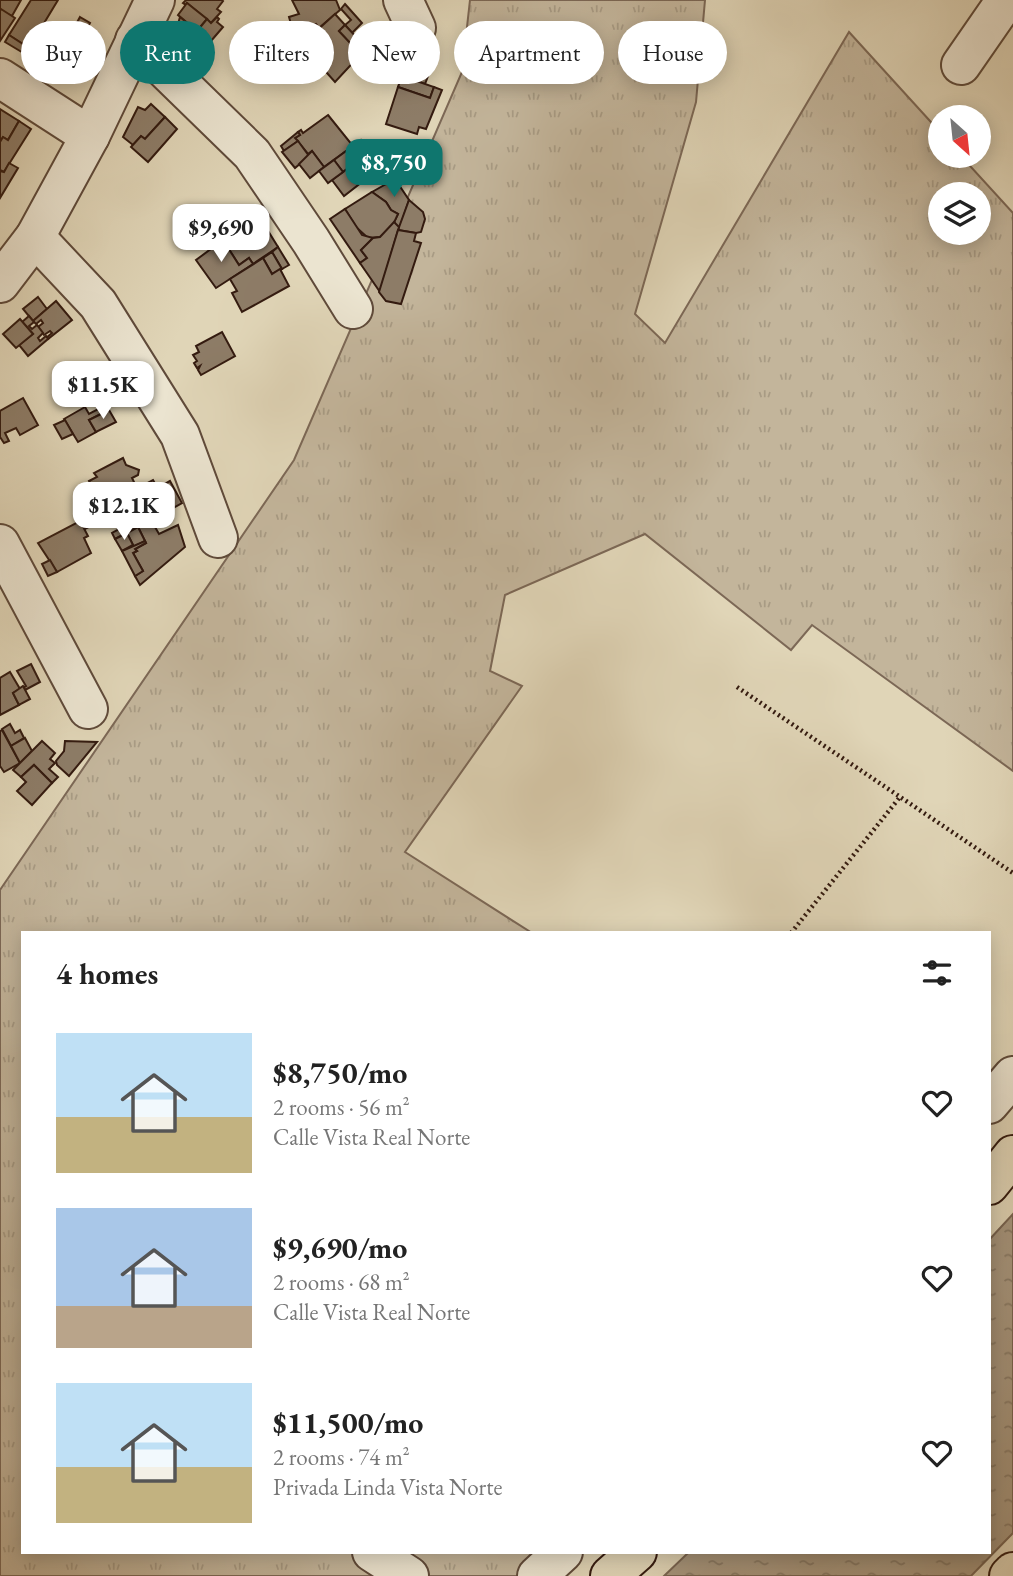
<!DOCTYPE html>
<html lang="en">
<head>
<meta charset="utf-8">
<style>
	:root { --surface:#fff; --page:#f6f6f6; --text:#222; --muted:#767676; --accent:#0f766e }
	body { margin:0; font-family:"EB Garamond",serif; background:var(--page); color:var(--text); height:100vh; display:flex; flex-direction:column; font-size:26px; white-space:nowrap }
	* { box-sizing:border-box; margin:0 }
	p { font-size:23px; color:var(--muted) }
	.icon { flex:none; width:38px; height:38px; fill:none; stroke:currentColor; stroke-width:2; stroke-linecap:round; stroke-linejoin:round }
	.map { position:relative; flex:1; overflow:hidden }
	.panel { position:absolute; left:21px; top:931px; width:970px; height:623px; display:flex; flex-direction:column; background:var(--surface); border-radius:0px; box-shadow:0 4px 18px #0003 }
	.panel>* { flex:none }
	.guide { position:absolute; left:21px; top:21px; width:971px; height:63px; display:flex; gap:14px }
	.needle { width:46px; rotate:153deg }
	.buttons { position:absolute; left:928px; top:105px; display:grid; gap:14px }
	.buttons a { display:grid; place-items:center; width:63px; height:63px; border-radius:50%; background:var(--surface); box-shadow:0 4px 18px #0003; font-size:35px }
	.price { position:absolute; translate:-50% -60px; padding:0 16px; border-radius:14px; background:#fff; color:#222; font-size:23px; line-height:46px; filter:drop-shadow(0 2px 4px #0008) }
	.price::after { content:''; position:absolute; left:50%; top:42px; width:21px; height:16px; margin-left:-10px; background:inherit; clip-path:polygon(0 0,100% 0,50% 100%) }
	.price.active { background:var(--accent); color:#fff }
	ul { padding:0; list-style:none }
	li { display:flex; align-items:center; gap:21px; height:175px; padding:0 35px }
	li span { display:grid; place-items:center; flex:none; width:196px; height:140px; border-radius:0px; color:#555 }
	li>.icon { margin-inline-start:auto }
	span .icon { width:84px; height:84px; fill:#fffc; stroke-width:1 }
	li b { font-size:30px }
	h2 { display:flex; justify-content:space-between; align-items:center; height:84px; padding:0 35px; font-size:30px }
	.pill { padding:0 24px; border-radius:32px; background:var(--surface); box-shadow:0 4px 18px #0003; font-size:24px; line-height:63px }
	.pill.active { background:var(--accent); color:#fff }
	.map>svg:first-child { display:block }
	.grass { fill:url(#grass-tufts); stroke:#7c6856; stroke-width:2; fill-rule:evenodd }
	.water { fill:url(#water-ripples); stroke:#786552; stroke-width:2 }
	.building { fill:#8d7c67; stroke:#341b10; stroke-width:2 }
	.lines { fill:none; stroke-linecap:round; stroke-linejoin:round }
	.minor-casing { stroke:#5f4a3a; stroke-width:42 }
	.highway-casing { stroke:#341b10; stroke-width:42 }
	.path { stroke:#341b10; stroke-width:4.5; stroke-dasharray:2 3.5; stroke-linecap:butt }
	.minor { stroke:#ebe4d0; stroke-width:38 }
	.highway { stroke:#e0d5b7; stroke-width:38 }
</style>
</head>
<body>
<div class="map">
<svg width="1013" height="1576" viewBox="0 0 1013 1576">
	<defs>
		<pattern id="grass-tufts" width="24" height="20" patternUnits="userSpaceOnUse" patternTransform="scale(1.75)"><rect width="24" height="20" fill="#c3b59b"/><path d="M3 7l-1-3M5 7V3M7 7l1-3M15 17l-1-3M17 17v-4M19 17l1-3" fill="none" stroke="#a89b84"/></pattern>
		<pattern id="water-ripples" width="26" height="14" patternUnits="userSpaceOnUse" patternTransform="scale(1.75)"><rect width="26" height="14" fill="#a6967e"/><path d="M2 4q2-2 4 0t4 0M15 11q2-2 4 0t4 0" fill="none" stroke="#887a66"/></pattern>
	</defs>
	<rect width="100%" height="100%" fill="#e0d5b7"/>
	<filter id="stains"><feTurbulence type="fractalNoise" baseFrequency=".00286" numOctaves="4"/><feColorMatrix values="0 0 0 0 .2 0 0 0 0 .09 0 0 0 0 .02 0 0 0 .5 -.17"/></filter>
	<radialGradient id="worn" r=".72"><stop offset=".6" stop-color="#630" stop-opacity="0"/><stop offset="1" stop-color="#630" stop-opacity=".3"/></radialGradient>
	<path class="grass" d="M470,0H705L696,102L635,314L665,343L849,32L940,132V156H961L1013,213V771L812,625L791,650L645,534L505,595L490,671L522,686L405,852L532,933H23V1552H564L537,1576H0V890L294,460L462,72ZM940,194H978V233H940Z"/>
	<polygon class="water" points="1013,1214 1013,1533 971,1576 664,1576 689,1552 989,1552 989,1240"/>
	<g class="building">
		<polygon points="0,0 21,0 12,16 0,11"/>
		<polygon points="31,0 58,0 29,48 9,35"/>
		<polygon points="186,0 222,0 223,1 217,9 221,12 211,23 187,3 186,5 183,3"/>
		<polygon points="292,0 336,0 340,10 319,28 316,24 293,31 289,17 299,14"/>
		<polygon points="187,3 207,19 197,31 178,15"/>
		<polygon points="345,4 362,23 352,33 345,25 351,20 341,9"/>
		<polygon points="1,9 15,18 0,41 0,11"/>
		<polygon points="335,14 345,25 339,31 361,54 335,82 318,63 321,60 314,52 311,55 301,45"/>
		<polygon points="80,17 90,23 80,43 69,37"/>
		<polygon points="180,17 197,31 207,19 211,23 217,17 219,19 217,22 223,27 211,41 202,33 197,40 205,48 195,60 179,47 184,44 185,39 184,34 176,31"/>
		<polygon points="345,25 359,40 353,46 339,31"/>
		<circle cx="177" cy="39" r="8"/>
		<polygon points="9,35 29,48 25,54 5,42"/>
		<polygon points="404,67 428,76 425,84 402,76"/>
		<polygon points="402,76 434,87 430,98 398,87"/>
		<polygon points="398,87 430,98 434,87 442,90 426,129 419,127 417,134 386,124"/>
		<polygon points="151,104 165,117 145,139 141,136 133,145 123,137 138,107 145,110"/>
		<polygon points="0,109 19,121 8,140 3,137 0,142"/>
		<polygon points="328,115 353,146 324,167 312,151 308,154 295,138 300,135 298,132 301,130 303,133"/>
		<polygon points="165,117 177,129 148,162 131,147 141,136 145,139"/>
		<polygon points="19,121 31,129 4,172 0,170 0,142 3,137 8,140"/>
		<polygon points="298,132 300,135 295,138 298,141 284,151 281,146"/>
		<polygon points="361,140 370,152 343,172 334,160"/>
		<polygon points="298,141 309,156 295,168 282,152"/>
		<polygon points="312,151 324,167 310,178 299,164"/>
		<polygon points="369,153 380,168 344,196 332,180"/>
		<polygon points="334,160 343,172 328,183 319,171"/>
		<polygon points="9,163 18,168 0,198 0,171 4,172"/>
		<polygon points="395,179 409,200 400,227 396,226 394,222 398,214 391,210 386,202 372,192"/>
		<polygon points="372,192 386,202 391,210 398,214 392,227 380,237 368,238 356,227 345,209"/>
		<polygon points="409,200 423,212 425,219 421,232 416,233 398,230"/>
		<polygon points="345,209 362,235 373,238 361,250 367,258 360,263 330,219"/>
		<polygon points="258,215 265,226 253,234 246,224"/>
		<polygon points="394,222 399,227 380,292 360,263 367,258 361,250 373,238 380,237"/>
		<polygon points="246,224 253,234 265,226 278,247 253,264 249,258 239,265 223,240"/>
		<polygon points="398,230 416,233 414,241 421,243 401,304 386,301 379,292"/>
		<polygon points="223,240 239,265 249,258 253,264 216,288 196,260"/>
		<polygon points="278,247 289,265 282,269 272,252"/>
		<polygon points="272,252 282,269 272,274 263,258"/>
		<polygon points="263,258 272,274 280,269 289,286 242,312 232,293 237,291 230,279"/>
		<polygon points="38,297 47,309 33,321 23,309"/>
		<polygon points="56,301 72,320 48,339 46,338 52,333 50,331 44,335 38,327 43,323 41,320 36,324 33,321"/>
		<polygon points="29,316 34,322 29,326 32,329 37,325 43,333 38,338 40,341 46,336 48,339 28,356 19,345 33,334 22,322"/>
		<polygon points="20,319 33,334 16,348 3,334"/>
		<polygon points="222,332 235,356 201,375 198,370 200,366 197,368 194,363 197,361 193,355 199,352 196,346"/>
		<polygon points="23,398 38,425 20,435 16,428 5,433 9,441 4,443 0,437 0,411"/>
		<polygon points="85,407 89,414 102,407 105,412 89,420 96,432 78,442 64,419"/>
		<polygon points="109,410 116,422 96,432 89,420"/>
		<polygon points="65,420 73,434 62,439 54,425"/>
		<polygon points="123,458 126,465 139,470 138,475 132,478 135,484 125,489 118,490 115,493 107,491 98,497 89,481 97,477 94,473"/>
		<polygon points="153,480 163,498 151,505 145,502 138,504 135,509 136,516 144,524 115,539 112,533 119,529 114,520 108,523 100,508"/>
		<polygon points="170,481 182,503 166,512 160,500 163,498 158,488"/>
		<polygon points="160,500 166,512 144,524 143,521 150,520 154,514 151,505"/>
		<circle cx="145" cy="512" r="10"/>
		<polygon points="99,510 104,519 85,529 80,521"/>
		<polygon points="151,520 159,534 178,525 185,547 140,585 135,576 143,571 133,553 137,551 135,549 146,543 138,527"/>
		<polygon points="80,521 88,536 84,538 91,553 57,572 38,543"/>
		<polygon points="138,527 145,541 134,547 127,533"/>
		<polygon points="127,533 133,545 122,551 115,539"/>
		<polygon points="145,541 146,543 135,549 137,551 133,553 143,571 135,576 122,551"/>
		<polygon points="50,560 57,572 48,576 42,564"/>
		<polygon points="31,664 40,682 25,690 24,687 26,686 17,671"/>
		<polygon points="10,672 20,689 13,693 19,705 0,715 0,678"/>
		<polygon points="23,686 30,699 19,705 13,693"/>
		<polygon points="10,724 15,733 20,730 24,738 11,746 2,729"/>
		<polygon points="2,730 20,763 4,772 0,766 0,731"/>
		<polygon points="25,738 32,751 20,763 11,746"/>
		<polygon points="42,741 55,753 50,759 55,763 49,769 58,777 52,783 34,765 21,777 13,770"/>
		<polygon points="65,741 97,742 69,776 57,765 56,761 64,751"/>
		<polygon points="34,765 52,783 32,805 17,791 26,782 21,777"/>
	</g>
	<g class="lines">
		<g class="minor-casing">
			<g id="minor">
				<polyline points="403,0 416,28"/>
				<polyline points="135,40 252,154 311,241 353,309"/>
				<polyline points="961,65 1006,0"/>
				<polyline points="0,78 90,136"/>
				<polyline points="35,237 98,304 180,435 218,538"/>
				<polyline points="0,283 35,237 90,136 155,0"/>
				<polyline points="0,544 88,709"/>
				<polyline points="989,1104 1013,1076"/>
				<polyline points="372,1552 409,1576"/>
				<polyline points="537,1576 563,1552"/>
			</g>
		</g>
		<g class="highway-casing">
			<g id="highway">
				<polyline points="989,1185 1013,1155"/>
				<polyline points="610,1576 637,1552"/>
				<polyline points="1009,1576 1013,1572"/>
			</g>
		</g>
		<g class="path">
			<polyline points="737,687 1013,873"/>
			<polyline points="791,933 900,797"/>
		</g>
		<use href="#minor" class="minor"/>
		<use href="#highway" class="highway"/>
	</g>
	<rect width="100%" height="100%" filter="url(#stains)"/>
	<rect width="100%" height="100%" fill="url(#worn)"/>
</svg>
<div class="buttons">
<a><svg class="needle" viewBox="-14 -14 28 28"><path d="M0-13l5 13h-10z" fill="#e53935"/><path d="M0 13l5-13h-10z" fill="#767676"/></svg></a>
<a><svg class="icon" aria-label="layers" viewBox="0 0 24 24"><path d="M12 4l9 5-9 5-9-5zM3 14l9 5 9-5"/></svg></a>
</div>
<b class="price active" style="left:394px;top:199px">$8,750</b>
<b class="price" style="left:221px;top:264px">$9,690</b>
<b class="price" style="left:103px;top:421px">$11.5K</b>
<b class="price" style="left:124px;top:542px">$12.1K</b>
<div class="guide">
<a class="pill">Buy</a>
<a class="pill active">Rent</a>
<a class="pill">Filters</a>
<a class="pill">New</a>
<a class="pill">Apartment</a>
<a class="pill">House</a>
</div>
<section class="panel">
<h2>4 homes<svg class="icon" aria-label="filters" viewBox="0 0 24 24"><path d="M4 7h16M4 17h16"/><circle cx="9" cy="7" r="2"/><circle cx="15" cy="17" r="2"/></svg></h2>
<ul>
<li><span style="background:linear-gradient(#bfe0f5 60%,#c2b280 0)"><svg class="icon" aria-label="home" viewBox="0 0 24 24"><path d="M3 11l9-7 9 7M6 9v11h12V9"/></svg></span><div><b>$8,750/mo</b><p>2 rooms · 56 m²</p><p>Calle Vista Real Norte</p></div><svg class="icon" aria-label="heart" viewBox="0 0 24 24"><path d="M12 20l-8-8c-3-5 5-10 8-4 3-6 11-1 8 4z"/></svg></li>
<li><span style="background:linear-gradient(#a9c7e8 70%,#b9a48a 0)"><svg class="icon" aria-label="home" viewBox="0 0 24 24"><path d="M3 11l9-7 9 7M6 9v11h12V9"/></svg></span><div><b>$9,690/mo</b><p>2 rooms · 68 m²</p><p>Calle Vista Real Norte</p></div><svg class="icon" aria-label="heart" viewBox="0 0 24 24"><path d="M12 20l-8-8c-3-5 5-10 8-4 3-6 11-1 8 4z"/></svg></li>
<li><span style="background:linear-gradient(#bfe0f5 60%,#c2b280 0)"><svg class="icon" aria-label="home" viewBox="0 0 24 24"><path d="M3 11l9-7 9 7M6 9v11h12V9"/></svg></span><div><b>$11,500/mo</b><p>2 rooms · 74 m²</p><p>Privada Linda Vista Norte</p></div><svg class="icon" aria-label="heart" viewBox="0 0 24 24"><path d="M12 20l-8-8c-3-5 5-10 8-4 3-6 11-1 8 4z"/></svg></li>
</ul>
</section>
</div>
</body>
</html>
